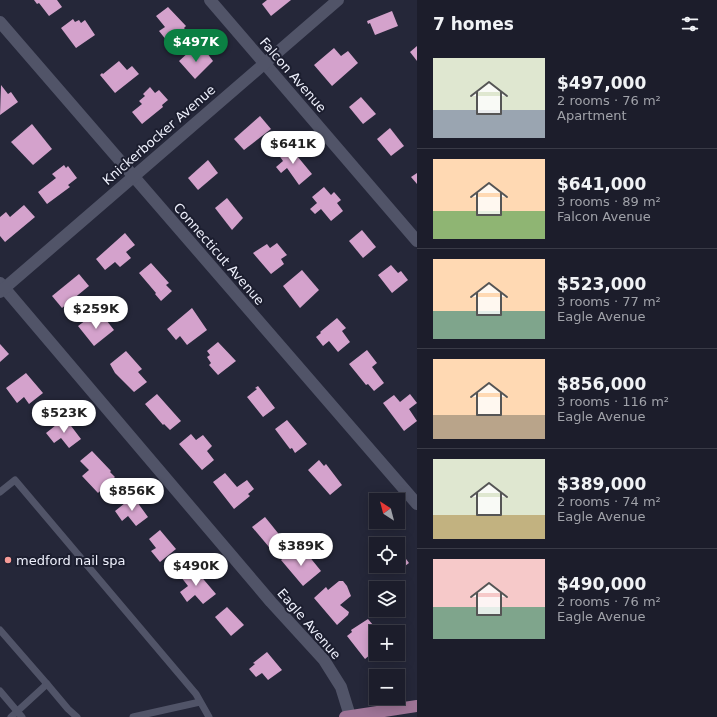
<!DOCTYPE html>
<html lang="en">
<head>
<meta charset="utf-8">
<style>
	:root { --surface:#1c1d2b; --page:#252633; --text:#f1f3f6; --muted:#a0a2a9; --line:#3a3b47; --accent:#0b8043 }
	body { margin:0; font-family:"DejaVu Sans",sans-serif; background:var(--page); color:var(--text); height:100vh; display:flex; flex-direction:column; font-size:15px; white-space:nowrap }
	* { box-sizing:border-box; margin:0 }
	p { font-size:13px; color:var(--muted) }
	.icon { flex:none; width:22px; height:22px; fill:none; stroke:currentColor; stroke-width:2; stroke-linecap:round; stroke-linejoin:round }
	.map { position:relative; flex:1; overflow:hidden }
	.side { display:flex; flex-direction:column; background:var(--surface); width:300px }
	.side>* { flex:none }
	.needle { width:26px; rotate:324deg }
	.controls { position:absolute; left:369px; top:493px; display:grid; gap:8px }
	.controls a { display:grid; place-items:center; width:36px; height:36px; border-radius:0px; background:var(--surface); box-shadow:0 2px 10px #0003,0 0 0 1px var(--line); font-size:20px }
	.price { position:absolute; translate:-50% -34px; padding:0 9px; border-radius:14px; background:#fff; color:#222; font-size:13px; line-height:26px; filter:drop-shadow(0 1px 2px #0008) }
	.price::after { content:''; position:absolute; left:50%; top:24px; width:12px; height:9px; margin-left:-6px; background:inherit; clip-path:polygon(0 0,100% 0,50% 100%) }
	.price.active { background:var(--accent); color:#fff }
	ul { padding:0; list-style:none }
	li { display:flex; align-items:center; gap:12px; height:100px; padding:0 16px }
	li+li { border-top:1px solid var(--line) }
	li span { display:grid; place-items:center; flex:none; width:112px; height:80px; border-radius:0px; color:#555 }
	li>.icon { margin-inline-start:auto }
	span .icon { width:48px; height:48px; fill:#fffc; stroke-width:1 }
	li b { font-size:17px }
	h2 { display:flex; justify-content:space-between; align-items:center; height:48px; padding:0 16px; font-size:17px }
	main { display:flex; flex:1; min-height:0 }
	.map>svg:first-child { display:block }
	.building { fill:#d4a2cc }
	.lines { fill:none; stroke-linecap:round; stroke-linejoin:round }
	.service { stroke:#515468; stroke-width:7 }
	.minor { stroke:#515468; stroke-width:12 }
	.primary { stroke:#9e7496; stroke-width:12 }
	.poi-dot { fill:#f59b97; stroke:#1c1e2f; stroke-width:1.5 }
	.labels { text-anchor:middle; dominant-baseline:central; stroke-width:4; stroke-linejoin:round; paint-order:stroke }
	.street-label { font-size:13px; fill:#eef0fc; stroke:#1c1e2f }
	.poi-label { font-size:13px; fill:#eef0fc; stroke:#1c1e2f; text-anchor:start }
</style>
</head>
<body>
<main>
<div class="map">
<svg width="417" height="717" viewBox="0 0 417 717">
	<rect width="100%" height="100%" fill="#252739"/>
	<g class="building">
		<polygon points="34,0 57,0 62,7 49,16 39,3 37,4"/>
		<polygon points="267,0 291,0 271,16 262,4"/>
		<polygon points="168,7 186,26 184,28 189,34 178,42 173,36 167,41 159,31 165,27 156,16"/>
		<polygon points="392,11 398,26 375,35 370,23 368,24 367,21"/>
		<polygon points="73,19 75,22 79,20 81,23 85,20 95,35 76,48 61,28"/>
		<polygon points="417,46 417,61 410,52"/>
		<polygon points="334,48 341,56 348,51 358,63 332,86 314,65"/>
		<polygon points="204,49 213,61 195,79 179,61 189,52 194,58"/>
		<polygon points="119,61 127,70 132,66 139,74 115,93 100,75 102,73 103,74"/>
		<polygon points="1,85 8,94 11,92 18,102 0,115"/>
		<polygon points="150,87 155,93 159,90 168,100 162,105 163,107 142,124 132,112 142,104 139,101 145,96 143,94"/>
		<polygon points="361,97 376,114 363,124 349,107"/>
		<polygon points="260,116 271,129 244,150 234,139"/>
		<polygon points="32,124 52,149 33,165 11,142"/>
		<polygon points="390,128 404,146 391,156 377,139"/>
		<polygon points="288,145 312,174 299,185 287,168 281,173 276,167 283,161 278,154"/>
		<polygon points="208,160 218,173 198,190 188,178"/>
		<polygon points="64,165 66,168 68,166 77,178 68,185 70,187 47,204 38,192 56,178 52,174"/>
		<polygon points="417,173 417,184 411,177"/>
		<polygon points="324,187 331,195 334,192 341,200 337,203 343,211 331,221 321,209 315,214 310,209 317,203 312,197"/>
		<polygon points="227,198 243,218 232,230 215,208"/>
		<polygon points="24,205 35,217 5,242 0,236 0,217 6,212 10,217"/>
		<polygon points="362,230 376,247 363,258 349,241"/>
		<polygon points="125,233 135,245 126,252 131,258 120,267 115,262 105,270 96,259"/>
		<polygon points="277,243 287,255 281,259 284,264 271,274 253,253 267,244 270,248"/>
		<polygon points="151,263 169,283 166,285 172,291 161,301 155,294 156,293 139,273"/>
		<polygon points="391,265 398,273 401,271 408,280 392,293 378,275"/>
		<polygon points="302,270 319,290 300,308 283,286"/>
		<polygon points="79,274 89,286 62,308 52,296"/>
		<polygon points="192,308 207,330 187,345 180,336 176,340 167,329"/>
		<polygon points="103,316 114,330 94,346 78,326 90,317 94,322"/>
		<polygon points="337,318 346,328 342,331 350,342 338,352 329,341 323,346 316,337 321,333 320,332"/>
		<polygon points="218,342 236,361 218,375 209,365 211,363 207,357 210,355 207,351"/>
		<polygon points="0,344 9,354 0,362"/>
		<polygon points="367,350 377,363 372,367 384,383 374,391 368,384 366,385 349,364"/>
		<polygon points="126,351 142,369 138,372 147,382 134,392 115,373 110,364"/>
		<polygon points="26,373 43,393 29,404 24,397 17,403 6,388"/>
		<polygon points="258,386 275,408 263,417 247,397 257,389 255,388"/>
		<polygon points="157,394 181,421 170,430 164,424 163,425 145,404"/>
		<polygon points="410,394 417,403 409,409 417,421 404,431 383,403 394,395 400,402"/>
		<polygon points="65,418 81,439 69,448 61,438 54,443 46,433"/>
		<polygon points="287,420 307,444 295,453 292,448 290,449 275,429"/>
		<polygon points="191,434 196,440 203,435 212,446 207,451 214,460 202,470 179,444"/>
		<polygon points="92,451 111,471 110,472 115,477 98,493 82,476 89,470 80,461"/>
		<polygon points="319,460 324,466 326,464 342,485 330,495 308,470"/>
		<polygon points="225,473 237,487 247,480 254,489 248,494 250,496 234,509 213,482"/>
		<polygon points="132,495 148,517 136,526 128,516 122,521 115,511 130,499 129,497"/>
		<polygon points="265,517 282,538 269,547 252,527"/>
		<polygon points="160,530 176,549 160,562 151,551 156,548 149,539"/>
		<polygon points="387,538 390,542 393,541 395,544 379,544"/>
		<polygon points="398,548 409,563 397,572 393,567 385,572 380,566 398,566"/>
		<polygon points="293,550 297,556 304,550 321,571 303,586 281,560"/>
		<polygon points="193,567 216,594 203,604 195,595 187,602 180,592 188,586 181,577"/>
		<polygon points="339,581 343,581 347,586 351,596 340,605 349,612 348,615 337,625 314,598 326,587 328,590"/>
		<polygon points="227,607 244,625 231,636 215,617"/>
		<polygon points="368,619 378,631 368,639 376,650 365,659 347,636 352,632 351,630"/>
		<polygon points="267,652 282,670 268,680 262,673 256,677 249,669 255,664 253,663"/>
	</g>
	<g class="lines">
		<g class="service">
			<polyline points="0,492 15,480 196,694 209,717"/>
			<polyline points="0,630 47,684 11,717"/>
			<polyline points="47,684 68,709 77,717"/>
			<polyline points="0,691 22,717"/>
			<polyline points="133,717 200,702"/>
		</g>
		<g class="minor">
			<polyline points="210,0 417,241"/>
			<polyline points="0,22 417,504"/>
			<polyline points="0,283 271,602 324,660 341,687 350,716"/>
			<polyline points="0,292 338,0"/>
		</g>
		<polyline class="primary" points="345,717 417,706"/>
	</g>
	<circle class="poi-dot" cx="8" cy="560" r="4"/>
	<g class="labels">
		<g class="street-label">
			<text transform="translate(293 75) rotate(49)">Falcon Avenue</text>
			<text transform="translate(159 135) rotate(-41)">Knickerbocker Avenue</text>
			<text transform="translate(219 254) rotate(49)">Connecticut Avenue</text>
			<text transform="translate(309 624) rotate(49)">Eagle Avenue</text>
		</g>
		<g class="poi-label">
			<text x="16" y="560">medford nail spa</text>
		</g>
	</g>
</svg>
<div class="controls">
<a><svg class="needle" viewBox="-14 -14 28 28"><path d="M0-13l5 13h-10z" fill="#e53935"/><path d="M0 13l5-13h-10z" fill="#a0a2a9"/></svg></a>
<a><svg class="icon" aria-label="locate" viewBox="0 0 24 24"><circle cx="12" cy="12" r="6"/><path d="M12 2v4M12 18v4M2 12h4M18 12h4"/></svg></a>
<a><svg class="icon" aria-label="layers" viewBox="0 0 24 24"><path d="M12 4l9 5-9 5-9-5zM3 14l9 5 9-5"/></svg></a>
<a>+</a>
<a>−</a>
</div>
<b class="price active" style="left:196px;top:63px">$497K</b>
<b class="price" style="left:293px;top:165px">$641K</b>
<b class="price" style="left:96px;top:330px">$259K</b>
<b class="price" style="left:64px;top:434px">$523K</b>
<b class="price" style="left:132px;top:512px">$856K</b>
<b class="price" style="left:301px;top:567px">$389K</b>
<b class="price" style="left:196px;top:587px">$490K</b>
</div>
<section class="side">
<h2>7 homes<svg class="icon" aria-label="filters" viewBox="0 0 24 24"><path d="M4 7h16M4 17h16"/><circle cx="9" cy="7" r="2"/><circle cx="15" cy="17" r="2"/></svg></h2>
<ul>
<li><span style="background:linear-gradient(#dfe7d0 65%,#9aa5b1 0)"><svg class="icon" aria-label="home" viewBox="0 0 24 24"><path d="M3 11l9-7 9 7M6 9v11h12V9"/></svg></span><div><b>$497,000</b><p>2 rooms · 76 m²</p><p>Apartment</p></div></li>
<li><span style="background:linear-gradient(#ffd9b3 65%,#8fb573 0)"><svg class="icon" aria-label="home" viewBox="0 0 24 24"><path d="M3 11l9-7 9 7M6 9v11h12V9"/></svg></span><div><b>$641,000</b><p>3 rooms · 89 m²</p><p>Falcon Avenue</p></div></li>
<li><span style="background:linear-gradient(#ffd9b3 65%,#7fa58c 0)"><svg class="icon" aria-label="home" viewBox="0 0 24 24"><path d="M3 11l9-7 9 7M6 9v11h12V9"/></svg></span><div><b>$523,000</b><p>3 rooms · 77 m²</p><p>Eagle Avenue</p></div></li>
<li><span style="background:linear-gradient(#ffd9b3 70%,#b9a48a 0)"><svg class="icon" aria-label="home" viewBox="0 0 24 24"><path d="M3 11l9-7 9 7M6 9v11h12V9"/></svg></span><div><b>$856,000</b><p>3 rooms · 116 m²</p><p>Eagle Avenue</p></div></li>
<li><span style="background:linear-gradient(#dfe7d0 70%,#c2b280 0)"><svg class="icon" aria-label="home" viewBox="0 0 24 24"><path d="M3 11l9-7 9 7M6 9v11h12V9"/></svg></span><div><b>$389,000</b><p>2 rooms · 74 m²</p><p>Eagle Avenue</p></div></li>
<li><span style="background:linear-gradient(#f6c9c9 60%,#7fa58c 0)"><svg class="icon" aria-label="home" viewBox="0 0 24 24"><path d="M3 11l9-7 9 7M6 9v11h12V9"/></svg></span><div><b>$490,000</b><p>2 rooms · 76 m²</p><p>Eagle Avenue</p></div></li>
</ul>
</section>
</main>
</body>
</html>
